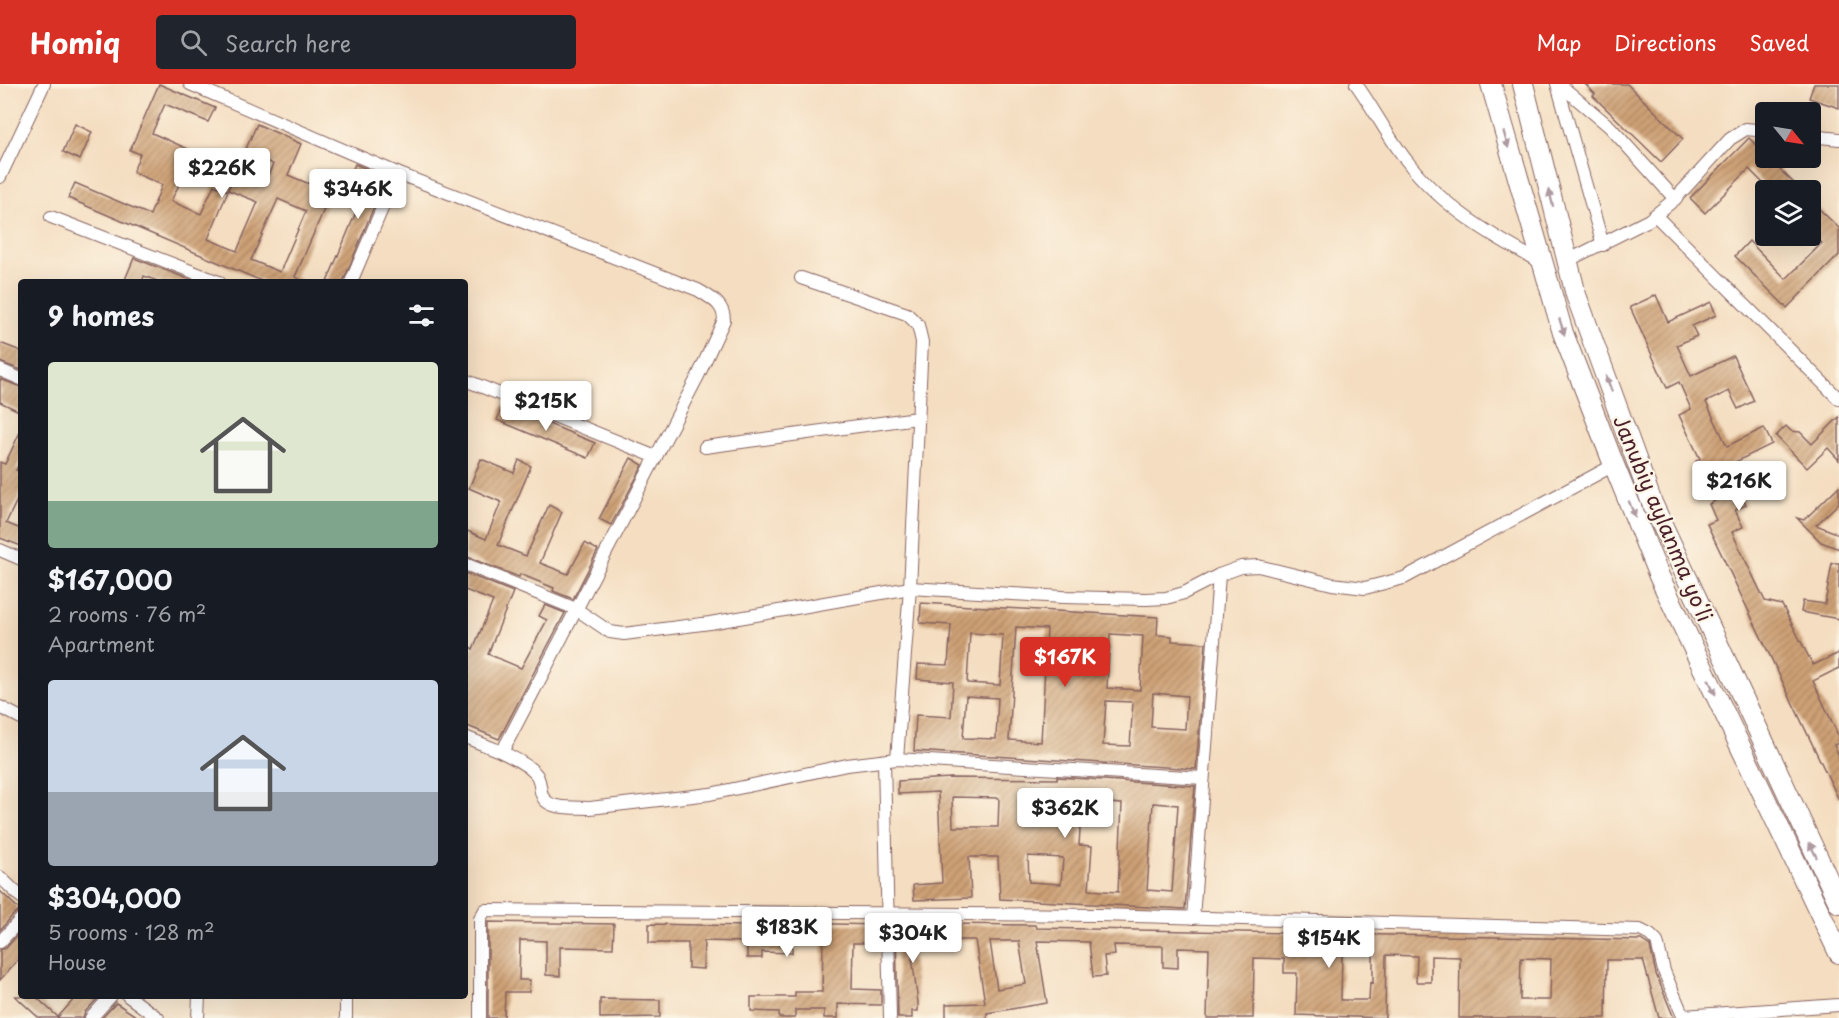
<!DOCTYPE html>
<html lang="en">
<head>
<meta charset="utf-8">
<style>
	:root { --surface:#171b24; --page:#20242c; --text:#f1f3f6; --muted:#9ea1a6; --accent:#d93025 }
	body { margin:0; font-family:"Playpen Sans",sans-serif; background:var(--page); color:var(--text); height:100vh; display:flex; flex-direction:column; font-size:22px; white-space:nowrap }
	* { box-sizing:border-box; margin:0 }
	p { font-size:20px; color:var(--muted) }
	.icon { flex:none; width:33px; height:33px; fill:none; stroke:currentColor; stroke-width:2; stroke-linecap:round; stroke-linejoin:round }
	.map { position:relative; flex:1; overflow:hidden }
	.details { position:absolute; left:18px; top:195px; width:450px; height:720px; display:flex; flex-direction:column; background:var(--surface); border-radius:6px; box-shadow:0 6px 24px #0002 }
	.details>* { flex:none }
	.needle { width:39px; rotate:120deg }
	.buttons { position:absolute; left:1755px; top:18px; display:grid; gap:12px }
	.buttons a { display:grid; place-items:center; width:66px; height:66px; border-radius:6px; background:var(--surface); box-shadow:0 6px 24px #0002; font-size:30px }
	.price { position:absolute; translate:-50% -51px; padding:0 14px; border-radius:6px; background:#fff; color:#222; font-size:20px; line-height:39px; filter:drop-shadow(0 2px 3px #0008) }
	.price::after { content:''; position:absolute; left:50%; top:36px; width:18px; height:14px; margin-left:-9px; background:inherit; clip-path:polygon(0 0,100% 0,50% 100%) }
	.price.current { background:var(--accent); color:#fff }
	ul { padding:0; list-style:none }
	li { display:grid; align-content:center; gap:12px; height:318px; padding:0 30px }
	li span { display:grid; place-items:center; height:186px; border-radius:6px; color:#555 }
	li>.icon { margin-inline-start:auto }
	span .icon { width:108px; height:108px; fill:#fffc; stroke-width:1 }
	li b { font-size:26px }
	h2 { display:flex; justify-content:space-between; align-items:center; height:72px; padding:0 30px; font-size:26px }
	header { display:flex; align-items:center; gap:36px; box-sizing:border-box; height:84px; padding:0 30px; background:var(--accent); color:#fff }
	header strong { font-size:28px }
	nav { display:flex; gap:33px; margin-inline-start:auto; font-size:21px }
	.search { width:420px; height:54px; background:var(--page); display:flex; align-items:center; gap:15px; box-sizing:border-box; padding:0 21px; border-radius:6px; color:var(--muted); font-size:22px }
	.map>svg:first-child { display:block }
	.building { fill:url(#building-hatch); fill-rule:evenodd }
	.lines { fill:none; stroke-linecap:round; stroke-linejoin:round }
	.minor-casing { stroke:#86625f; stroke-width:14 }
	.trunk-casing { stroke:#86625f; stroke-width:22 }
	.minor { stroke:#fff; stroke-width:12 }
	.trunk { stroke:#fff; stroke-width:20 }
	.oneway { fill:#ae9aa0 }
	.labels { text-anchor:middle; dominant-baseline:central; stroke-width:4.5; stroke-linejoin:round; paint-order:stroke }
	.street-label { font-size:21px; fill:#4a1f2b; stroke:#fcf5e5 }
</style>
</head>
<body>
<header>
<strong>Homiq</strong>
<div class="search"><svg class="icon" aria-label="search" viewBox="0 0 24 24"><circle cx="10" cy="10" r="6"/><path d="M15 15l6 6"/></svg>Search here</div>
<nav><a>Map</a><a>Directions</a><a>Saved</a></nav>
</header>
<div class="map">
<svg width="1839" height="934" viewBox="0 0 1839 934">
	<defs>
		<pattern id="building-hatch" width="6" height="6" patternUnits="userSpaceOnUse" patternTransform="scale(1.5)"><rect width="6" height="6" fill="#cea176"/><path d="M-1 1l2-2M0 6l6-6M5 7l2-2" fill="none" stroke="#a98361"/></pattern>
	</defs>
	<rect width="100%" height="100%" fill="#fcf5e5"/>
	<filter id="ink" filterUnits="userSpaceOnUse"><feTurbulence type="fractalNoise" baseFrequency=".0167" numOctaves="2"/><feDisplacementMap in="SourceGraphic" scale="12" xChannelSelector="R" yChannelSelector="G"/><feConvolveMatrix kernelMatrix="1 2 1 2 8 2 1 2 1" color-interpolation-filters="sRGB"/></filter>
	<filter id="wash" filterUnits="userSpaceOnUse"><feTurbulence type="fractalNoise" baseFrequency=".008" numOctaves="4" result="noise"/><feDisplacementMap in="SourceGraphic" scale="24" xChannelSelector="R" yChannelSelector="G"/><feGaussianBlur stdDeviation="1.35" result="paint"/><feColorMatrix in="noise" values="0 0 0 0 0 0 0 0 0 0 0 0 0 0 0 0 0 1.4 0 .05"/><feComposite in="paint" operator="in"/></filter>
	<g filter="url(#wash)">
		<rect width="100%" height="100%" fill="#f4ddc0"/>
		<g id="blocks">
			<g class="building">
				<path d="M159,0L215,24L208,38L165,20L152,49L195,68L171,117L201,130L214,101L228,107L208,155L237,167L258,118L228,106L236,89L264,101L273,80L245,67L257,40L301,60L288,91L331,109L295,193L305,198H264L68,114L75,99L150,131L162,101L133,88L140,70L130,66ZM278,115L306,127L280,188L251,176Z"/>
				<polygon points="1585,0 1627,0 1683,55 1661,78 1593,12 1595,10"/>
				<polygon points="1814,0 1839,0 1839,24 1809,14"/>
				<polygon points="75,40 92,48 80,76 63,68"/>
				<polygon points="1749,54 1766,71 1766,74 1768,74 1801,106 1770,106 1749,85 1705,129 1690,114"/>
				<polygon points="355,80 386,93 343,198 327,198 366,104 348,96"/>
				<polygon points="1810,116 1839,144 1839,171 1787,224 1735,172 1749,157 1786,195 1822,159 1810,147"/>
				<polygon points="134,174 196,198 160,198 144,192 142,198 124,198"/>
				<polygon points="1656,211 1668,238 1711,218 1716,231 1692,242 1697,252 1677,261 1691,292 1733,272 1754,317 1738,325 1729,307 1706,318 1727,362 1764,344 1772,360 1727,382 1746,421 1735,426 1743,443 1732,448 1765,517 1782,521 1813,581 1839,569 1839,584 1813,597 1839,653 1839,659 1834,661 1839,672 1839,716 1707,440 1716,436 1709,420 1715,417 1696,377 1700,375 1679,331 1691,325 1679,298 1667,304 1630,223"/>
				<polygon points="0,259 21,267 21,286 0,278"/>
				<polygon points="0,295 21,303 21,328 0,318"/>
				<polygon points="503,321 595,359 588,374 497,336"/>
				<polygon points="1839,333 1839,376 1828,364 1807,384 1776,352 1786,342 1791,347 1800,348 1812,360"/>
				<polygon points="21,346 21,374 16,386 21,388 21,408 6,439 21,445 21,462 0,454 0,378 5,380"/>
				<polygon points="631,374 643,381 611,441 599,435"/>
				<polygon points="481,375 514,389 519,376 531,382 498,461 526,472 549,421 562,428 540,479 568,490 585,459 598,466 573,515 553,507 554,504 520,490 519,493 465,472 465,446 486,455 501,418 469,404"/>
				<polygon points="1839,402 1839,419 1816,441 1839,450 1839,465 1821,458 1797,434 1804,436"/>
				<polygon points="1832,479 1839,479 1839,535 1801,528 1803,517 1825,520"/>
				<polygon points="465,489 513,508 488,570 521,584 547,536 539,532 545,521 565,529 499,655 465,641 465,576 470,563 473,565 493,517 465,506"/>
				<path d="M921,519L1158,533L1157,551L1172,552V557L1206,559L1196,685L914,667L916,631L951,633L953,598L917,595L918,580L948,581L951,541L920,539ZM1016,543L1047,545L1041,658L1009,656ZM970,549L1003,551L1000,601L967,599ZM1110,550L1143,552L1140,606L1107,604ZM1153,609L1187,612L1185,645L1151,643ZM966,612L998,614L996,655L963,654ZM1106,617L1133,618L1130,662L1103,661Z"/>
				<path d="M1057,693L1195,702L1185,825L1000,815L998,773H969L971,814L914,816L913,801L942,799L938,708L898,710V697L951,694L1057,695ZM952,713L999,714L998,743H953ZM1082,717L1122,720L1118,808L1089,806L1092,762L1079,761ZM1153,719L1178,721L1172,808L1147,806ZM1028,772L1063,774L1061,800L1029,798Z"/>
				<polygon points="0,807 21,827 15,829 0,846"/>
				<polygon points="488,838 614,840 613,864 560,863 560,892 546,891 546,857 520,856 519,896 530,896 529,908 505,908 504,934 488,934"/>
				<polygon points="747,838 880,841 880,859 853,859 852,905 881,906 881,921 838,920 838,934 824,934 824,926 795,926 795,934 779,934 779,928 751,927 751,913 795,913 795,908 822,908 823,857 792,856 792,869 762,868 762,874 747,874 747,858 704,857 703,885 688,884 688,859 649,859 649,840 747,842"/>
				<path d="M950,840L1035,841L1036,844L1641,856L1650,862L1656,890L1674,934H1659L1643,876H1607L1606,934H1459L1460,873L1431,872V898H1416L1417,872L1386,871L1385,934L1296,931L1297,889H1284V875L1254,874L1253,934H1207L1209,865L1178,864V884L1163,883V862L1114,861L1115,871L1104,872L1106,892L1093,893L1089,858L1037,857L1047,919L987,929V934H946V920L985,919L975,856H950ZM990,857H1019L1026,900L997,905ZM1342,869H1373V899L1370,898L1369,916H1341ZM1521,874L1551,875L1550,916H1520Z"/>
				<polygon points="896,846 949,847 949,865 911,865 918,919 918,927 912,927 912,934 898,934"/>
				<polygon points="21,847 21,872 0,896 0,866 6,864"/>
				<polygon points="15,912 35,912 58,933 77,912 100,912 85,928 83,934 39,934"/>
				<polygon points="600,915 660,916 660,933 600,934"/>
				<polygon points="116,919 139,934 102,934"/>
			</g>
		</g>
	</g>
	<g filter="url(#ink)">
		<use href="#blocks" fill-opacity="0" stroke="#86625f" stroke-width="1.5"/>
		<g class="lines">
			<g class="minor-casing">
				<g id="minor">
					<path d="M190,0L397,89L698,206C711,214 724,220 724,236L698,292L502,668L465,653"/>
					<path d="M1356,0C1374,25 1388,53 1407,77C1442,123 1492,152 1542,179"/>
					<polyline points="1557,0 1603,161"/>
					<polyline points="1559,0 1610,43 1675,115"/>
					<polyline points="1810,52 1839,55"/>
					<polyline points="0,93 44,0"/>
					<polyline points="1655,131 1839,315"/>
					<polyline points="51,133 219,198"/>
					<polyline points="1567,177 1649,136 1675,115 1730,55 1746,45 1766,47"/>
					<polyline points="801,194 907,230 918,241 922,258 910,504 897,675"/>
					<polyline points="351,198 397,89"/>
					<polyline points="0,286 21,295"/>
					<polyline points="465,296 656,373"/>
					<polyline points="705,363 917,334"/>
					<polyline points="0,466 21,475"/>
					<polyline points="465,480 576,525 610,548 624,550 710,539 910,504 1063,513 1146,515 1166,514 1184,509 1219,491 1241,483 1258,482 1332,500 1365,504 1404,494 1614,381"/>
					<polyline points="0,623 21,634"/>
					<path d="M502,668C513,674 526,679 535,689C541,695 539,703 542,711C547,727 577,723 590,724L710,710L847,681L897,675L1203,694"/>
					<polyline points="884,677 890,934"/>
					<polyline points="0,793 21,813"/>
					<polyline points="1193,834 1219,491"/>
					<polyline points="0,858 21,835"/>
					<polyline points="128,912 158,934"/>
					<polyline points="91,934 111,912"/>
					<polyline points="198,934 199,912"/>
					<polyline points="346,934 346,912"/>
					<polyline points="480,934 480,835 485,826 1099,831 1640,846 1650,851 1657,858 1664,887 1683,932 1839,921"/>
				</g>
			</g>
			<g class="trunk-casing">
				<g id="trunk">
					<polyline points="1491,0 1563,249 1614,381 1659,492 1839,869"/>
					<polyline points="1523,0 1576,211 1652,419 1839,819"/>
				</g>
			</g>
			<use href="#minor" class="minor"/>
			<use href="#trunk" class="trunk"/>
		</g>
		<defs><path id="oneway-solid" d="M-6-.8H1V-3.2L6.5 0L1 3.2V.8H-6Z" transform="scale(1.5)"/></defs>
		<g class="oneway">
			<use href="#oneway-solid" transform="translate(1506 56) rotate(74)"/>
			<use href="#oneway-solid" transform="translate(1551 114) rotate(-104)"/>
			<use href="#oneway-solid" transform="translate(1562 243) rotate(72)"/>
			<use href="#oneway-solid" transform="translate(1609 300) rotate(-110)"/>
			<use href="#oneway-solid" transform="translate(1632 425) rotate(68)"/>
			<use href="#oneway-solid" transform="translate(1712 603) rotate(65)"/>
			<use href="#oneway-solid" transform="translate(1813 766) rotate(-116)"/>
		</g>
	</g>
	<g class="labels">
		<g class="street-label">
			<text transform="translate(1664 434) rotate(67)">Janubiy aylanma yoʻli</text>
		</g>
	</g>
</svg>
<div class="buttons">
<a><svg class="needle" viewBox="-14 -14 28 28"><path d="M0-13l5 13h-10z" fill="#e53935"/><path d="M0 13l5-13h-10z" fill="#9ea1a6"/></svg></a>
<a><svg class="icon" aria-label="layers" viewBox="0 0 24 24"><path d="M12 4l9 5-9 5-9-5zM3 14l9 5 9-5"/></svg></a>
</div>
<b class="price" style="left:222px;top:115px">$226K</b>
<b class="price" style="left:358px;top:136px">$346K</b>
<b class="price" style="left:546px;top:348px">$215K</b>
<b class="price" style="left:1739px;top:428px">$216K</b>
<b class="price current" style="left:1065px;top:604px">$167K</b>
<b class="price" style="left:1065px;top:755px">$362K</b>
<b class="price" style="left:787px;top:874px">$183K</b>
<b class="price" style="left:913px;top:880px">$304K</b>
<b class="price" style="left:1329px;top:885px">$154K</b>
<section class="details">
<h2>9 homes<svg class="icon" aria-label="filters" viewBox="0 0 24 24"><path d="M4 7h16M4 17h16"/><circle cx="9" cy="7" r="2"/><circle cx="15" cy="17" r="2"/></svg></h2>
<ul>
<li><span style="background:linear-gradient(#dfe7d0 75%,#7fa58c 0)"><svg class="icon" aria-label="home" viewBox="0 0 24 24"><path d="M3 11l9-7 9 7M6 9v11h12V9"/></svg></span><div><b>$167,000</b><p>2 rooms · 76 m²</p><p>Apartment</p></div></li>
<li><span style="background:linear-gradient(#c9d6e8 60%,#9aa5b1 0)"><svg class="icon" aria-label="home" viewBox="0 0 24 24"><path d="M3 11l9-7 9 7M6 9v11h12V9"/></svg></span><div><b>$304,000</b><p>5 rooms · 128 m²</p><p>House</p></div></li>
</ul>
</section>
</div>
</body>
</html>
